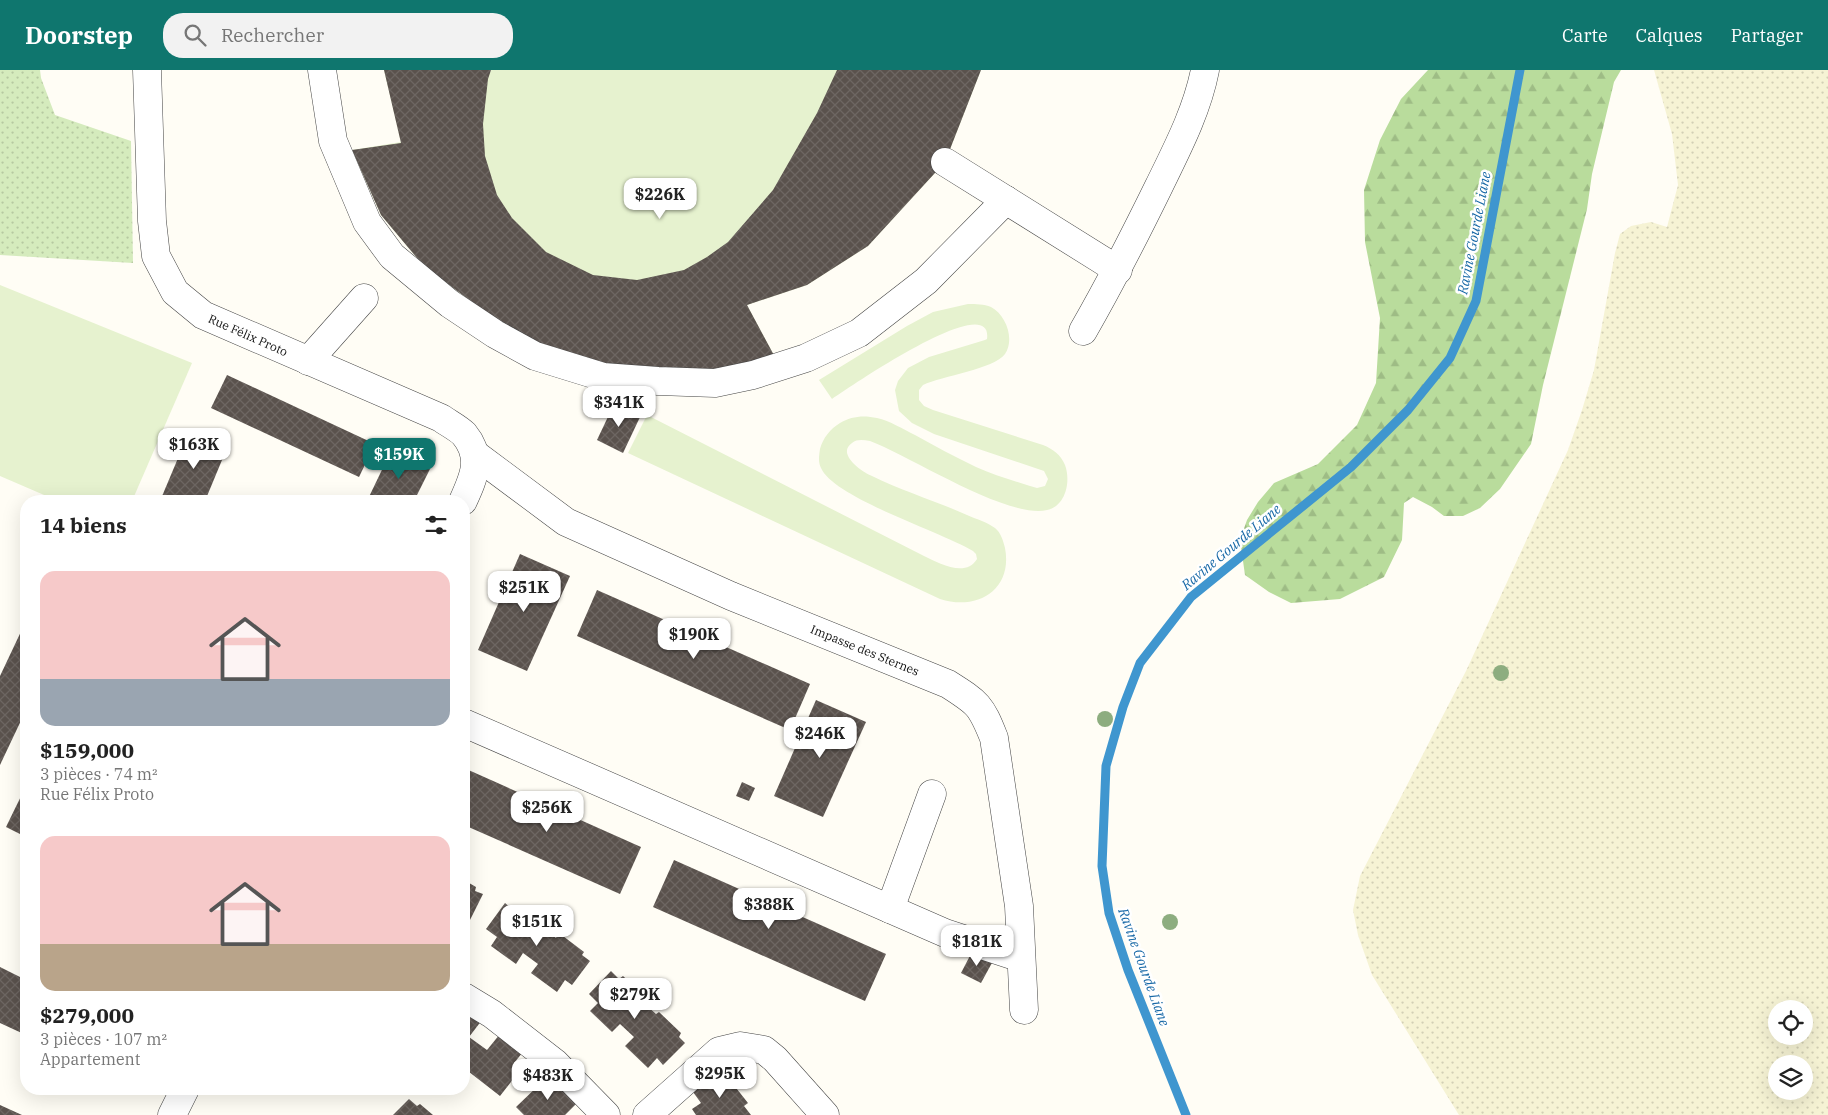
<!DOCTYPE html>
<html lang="fr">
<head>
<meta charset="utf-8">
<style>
	:root { --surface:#fff; --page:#f2f2f2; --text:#222; --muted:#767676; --accent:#0f766e }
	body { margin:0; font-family:"IBM Plex Serif",serif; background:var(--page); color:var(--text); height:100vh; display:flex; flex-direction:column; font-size:19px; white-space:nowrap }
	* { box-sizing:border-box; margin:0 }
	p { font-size:16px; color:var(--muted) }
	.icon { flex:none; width:28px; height:28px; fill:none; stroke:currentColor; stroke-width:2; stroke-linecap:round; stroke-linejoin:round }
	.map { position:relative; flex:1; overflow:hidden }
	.panel { position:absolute; left:20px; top:425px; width:450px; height:600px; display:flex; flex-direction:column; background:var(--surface); border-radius:20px; box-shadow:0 5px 20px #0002 }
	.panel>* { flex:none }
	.controls { position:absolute; left:1768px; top:930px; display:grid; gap:10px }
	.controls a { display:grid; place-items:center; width:45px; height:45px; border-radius:50%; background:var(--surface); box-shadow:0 5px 20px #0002; font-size:25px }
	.price { position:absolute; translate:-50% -42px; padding:0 11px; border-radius:10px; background:#fff; color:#222; font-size:16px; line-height:32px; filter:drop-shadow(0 1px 2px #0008) }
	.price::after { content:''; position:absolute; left:50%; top:30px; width:15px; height:11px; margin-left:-8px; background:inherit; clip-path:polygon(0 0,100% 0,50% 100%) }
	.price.on { background:var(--accent); color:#fff }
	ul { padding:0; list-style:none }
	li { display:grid; align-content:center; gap:10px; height:265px; padding:0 20px }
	li span { display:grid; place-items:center; height:155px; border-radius:15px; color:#555 }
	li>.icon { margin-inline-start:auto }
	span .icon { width:90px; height:90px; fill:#fffc; stroke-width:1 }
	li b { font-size:21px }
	h2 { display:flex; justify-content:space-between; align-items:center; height:60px; padding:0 20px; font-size:21px }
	header { display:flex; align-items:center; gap:30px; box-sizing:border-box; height:70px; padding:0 25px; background:var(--accent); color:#fff }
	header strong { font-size:24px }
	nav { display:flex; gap:28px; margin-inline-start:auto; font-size:18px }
	.search { width:350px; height:45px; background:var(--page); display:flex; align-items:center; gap:12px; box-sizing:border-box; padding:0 18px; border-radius:20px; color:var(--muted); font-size:19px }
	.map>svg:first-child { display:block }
	.farmland { fill:url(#farmland-dots); fill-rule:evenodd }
	.grass { fill:url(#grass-dots) }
	.forest { fill:url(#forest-firs) }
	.pitch { fill:#e6f2cf }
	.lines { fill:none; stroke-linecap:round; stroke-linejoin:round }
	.stream { stroke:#3f96cf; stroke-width:9 }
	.building { fill:url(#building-cross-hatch) }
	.minor-casing { stroke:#444; stroke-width:29 }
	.minor { stroke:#fff; stroke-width:28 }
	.tree { fill:#8dad7f }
	.labels { text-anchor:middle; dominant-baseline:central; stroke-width:5; stroke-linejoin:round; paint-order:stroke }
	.street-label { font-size:12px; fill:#111; stroke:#fff }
	.water-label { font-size:14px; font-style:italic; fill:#1768a6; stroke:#fff }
</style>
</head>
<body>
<header>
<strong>Doorstep</strong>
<div class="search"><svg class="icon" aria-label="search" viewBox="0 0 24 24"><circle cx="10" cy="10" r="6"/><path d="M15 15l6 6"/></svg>Rechercher</div>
<nav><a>Carte</a><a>Calques</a><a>Partager</a></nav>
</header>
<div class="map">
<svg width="1828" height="1045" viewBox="0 0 1828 1045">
	<defs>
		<pattern id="farmland-dots" width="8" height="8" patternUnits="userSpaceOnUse" patternTransform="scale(1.25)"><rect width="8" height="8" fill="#f6f3d4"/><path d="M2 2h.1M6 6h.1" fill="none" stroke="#d2cfb5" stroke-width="1.8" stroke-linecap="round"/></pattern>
		<pattern id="grass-dots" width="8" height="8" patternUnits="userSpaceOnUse" patternTransform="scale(1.25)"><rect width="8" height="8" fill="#d5ebbd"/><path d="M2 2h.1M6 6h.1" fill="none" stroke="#b6c8a1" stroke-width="1.8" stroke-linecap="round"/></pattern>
		<pattern id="forest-firs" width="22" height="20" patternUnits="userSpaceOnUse" patternTransform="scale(1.25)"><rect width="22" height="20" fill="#b9dc9c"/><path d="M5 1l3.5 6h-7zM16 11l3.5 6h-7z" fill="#9ebc85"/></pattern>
		<pattern id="building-cross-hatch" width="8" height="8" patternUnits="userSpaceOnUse" patternTransform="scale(1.25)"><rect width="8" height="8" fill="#5a524d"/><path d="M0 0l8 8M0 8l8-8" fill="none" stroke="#6d6662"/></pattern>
	</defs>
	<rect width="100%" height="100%" fill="#fffdf5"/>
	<path class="farmland" d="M1654,0H1828V1045H1459L1372,905L1358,865L1353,840L1360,806L1466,601L1568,380L1582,340L1594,300L1615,183L1620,164L1631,156L1651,152L1667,157L1678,115L1672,64ZM1776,939H1804V966H1776ZM1776,994H1804V1021H1776Z"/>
	<polygon class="grass" points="0,0 40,0 41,8 55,45 131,71 133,193 0,185"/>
	<polygon class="forest" points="1428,0 1621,0 1614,12 1592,104 1587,139 1543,315 1531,374 1500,419 1480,438 1463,446 1444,446 1432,437 1413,427 1404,433 1402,470 1384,507 1340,529 1291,533 1269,522 1245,505 1240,470 1247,450 1258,432 1274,413 1318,394 1357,355 1376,313 1380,248 1365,172 1364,120 1380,70 1401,29"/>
	<g class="pitch">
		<polygon points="384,0 981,0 945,92 868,176 807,215 747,235 776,289 536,273 481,239 422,194 381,145 352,80 401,72"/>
		<polygon points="0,215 192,293 132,431 58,431 0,406"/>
		<path d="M968,234C976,234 984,234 991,237C1006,245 1015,269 1005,284C994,299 942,306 923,315L919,320V330L924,336L933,340L1043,375C1053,379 1061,385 1065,395C1071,411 1066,436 1047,440C1007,449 912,387 870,371C863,370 857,369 852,373C836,384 862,402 872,406C902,421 936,431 967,445C976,449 987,452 995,458C1001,463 1003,470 1005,478C1013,520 977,541 940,529L628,383L647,345L924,486C938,493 966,508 977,489L976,484L973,481C942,462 834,428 821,398C818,392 819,386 820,379C823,368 830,359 840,353C851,346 864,345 877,348C890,351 903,359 915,365C935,376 955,387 976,397C993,405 1012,410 1030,416L1037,418L1045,416L1048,409L1044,401L934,364L912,353L899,341L895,320L898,311L908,298L929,287L985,270L987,269C994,217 844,321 832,329L819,310L907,256L933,242Z"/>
	</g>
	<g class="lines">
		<polyline class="stream" points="1186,1045 1128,900 1109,843 1102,796 1106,696 1123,637 1140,593 1191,527 1351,397 1408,340 1450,288 1476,231 1520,0"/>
	</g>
	<g class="building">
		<polygon points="384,0 491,0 488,9 483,54 485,86 497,125 512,148 546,182 593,205 637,210 684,200 707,187 728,172 773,120 817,43 837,0 981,0 945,92 868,176 807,215 747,235 776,289 674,307 597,297 536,273 481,239 422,194 381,145 352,80 401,73"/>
		<polygon points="227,305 375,374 359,407 211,338"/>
		<polygon points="615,332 641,345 623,383 597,370"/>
		<polygon points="189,362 227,378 205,431 160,431"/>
		<polygon points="391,381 430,399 414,431 367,431"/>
		<polygon points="520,484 570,506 527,601 478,580"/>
		<polygon points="597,520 810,614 790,660 577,566"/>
		<polygon points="26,551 26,640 0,695 0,606"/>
		<polygon points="816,630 866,652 823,747 774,726"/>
		<polygon points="464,698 641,777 620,824 464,755"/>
		<polygon points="742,712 755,718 749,731 736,726"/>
		<polygon points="26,716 26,767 6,757"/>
		<polygon points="674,790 886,884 865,931 653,837"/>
		<polygon points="464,810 476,817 475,821 483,824 469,852 464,849"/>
		<polygon points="505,833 513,840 517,835 541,853 539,856 556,868 559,863 584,882 582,885 590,891 572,915 565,910 557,922 531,903 538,894 523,883 516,894 491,876 497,867 486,859"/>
		<polygon points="973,880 993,891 981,913 961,903"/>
		<polygon points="0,897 26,910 26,965 0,953"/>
		<polygon points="611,901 619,909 623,906 645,927 641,931 656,944 659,942 681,963 679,967 685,973 663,995 657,988 648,998 625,976 634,967 620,954 612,962 590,941 598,933 589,924"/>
		<polygon points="464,936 482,950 469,967 487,980 500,964 523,982 514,993 521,999 500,1026 464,998"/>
		<polygon points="719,1003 725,1012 729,1009 748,1033 744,1036 751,1045 696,1045 692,1039 701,1033 693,1022"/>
		<polygon points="559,1011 579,1031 565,1045 524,1045 516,1037 541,1013 548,1021"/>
		<polygon points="409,1029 417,1036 420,1034 433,1045 393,1045"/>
		<polygon points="0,1035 22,1045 0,1045"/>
	</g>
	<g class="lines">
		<g class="minor-casing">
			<g id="minor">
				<path d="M147,0L152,151L156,186L175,222L203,245L441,348C448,353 458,358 464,364C483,387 474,407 463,431"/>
				<polyline points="322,0 333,71 367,152 392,186 450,234 495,264 535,286 603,307 658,311 715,313 753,305 806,288 859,263 926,211 1006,130"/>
				<polyline points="945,92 1118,200"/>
				<path d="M1083,261C1110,214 1135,165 1159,116C1177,79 1197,41 1205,0"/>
				<polyline points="308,291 364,228"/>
				<path d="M476,385L566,452L731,526L948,614C978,633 981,635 994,668L1019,836L1024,940"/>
				<polyline points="464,653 945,863 1021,888"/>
				<polyline points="890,839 932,724"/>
				<polyline points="464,927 492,944 555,993 606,1045"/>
				<polyline points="172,1045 185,1019"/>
				<polyline points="647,1045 719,981 740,976 764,980 775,989 825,1045"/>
			</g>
		</g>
		<use href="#minor" class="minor"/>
	</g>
	<g class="tree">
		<circle cx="1501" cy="603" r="8"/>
		<circle cx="1105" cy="649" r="8"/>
		<circle cx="1170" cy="852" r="8"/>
	</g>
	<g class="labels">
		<g class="street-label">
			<text transform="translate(248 265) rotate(24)">Rue Félix Proto</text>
			<text transform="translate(865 580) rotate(22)">Impasse des Sternes</text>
		</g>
		<g class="water-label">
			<text transform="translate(1474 163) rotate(-79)">Ravine Gourde Liane</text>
			<text transform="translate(1231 477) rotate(-40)">Ravine Gourde Liane</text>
			<text transform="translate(1144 897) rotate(70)">Ravine Gourde Liane</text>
		</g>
	</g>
</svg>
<div class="controls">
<a><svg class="icon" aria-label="locate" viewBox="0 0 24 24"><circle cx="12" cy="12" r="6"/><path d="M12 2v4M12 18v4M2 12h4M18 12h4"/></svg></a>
<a><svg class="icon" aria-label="layers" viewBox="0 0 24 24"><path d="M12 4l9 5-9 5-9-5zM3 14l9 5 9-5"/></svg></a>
</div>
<b class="price" style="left:660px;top:150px">$226K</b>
<b class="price" style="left:619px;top:358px">$341K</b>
<b class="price" style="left:194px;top:400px">$163K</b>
<b class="price on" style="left:399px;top:410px">$159K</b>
<b class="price" style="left:524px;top:543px">$251K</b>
<b class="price" style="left:694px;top:590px">$190K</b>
<b class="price" style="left:820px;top:689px">$246K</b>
<b class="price" style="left:547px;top:763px">$256K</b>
<b class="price" style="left:769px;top:860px">$388K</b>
<b class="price" style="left:537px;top:877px">$151K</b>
<b class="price" style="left:977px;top:897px">$181K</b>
<b class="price" style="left:635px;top:950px">$279K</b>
<b class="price" style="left:720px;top:1029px">$295K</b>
<b class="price" style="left:548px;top:1031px">$483K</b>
<section class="panel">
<h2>14 biens<svg class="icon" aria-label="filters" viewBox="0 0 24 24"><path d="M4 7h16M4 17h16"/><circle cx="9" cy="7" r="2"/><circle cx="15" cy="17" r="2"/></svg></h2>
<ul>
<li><span style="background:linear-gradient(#f6c9c9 70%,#9aa5b1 0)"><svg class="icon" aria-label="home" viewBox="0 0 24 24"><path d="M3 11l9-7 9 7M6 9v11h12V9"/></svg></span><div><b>$159,000</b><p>3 pièces · 74 m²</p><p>Rue Félix Proto</p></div></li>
<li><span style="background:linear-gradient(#f6c9c9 70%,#b9a48a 0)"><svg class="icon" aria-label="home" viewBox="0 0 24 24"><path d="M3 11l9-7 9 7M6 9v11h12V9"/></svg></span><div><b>$279,000</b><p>3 pièces · 107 m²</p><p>Appartement</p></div></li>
</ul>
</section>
</div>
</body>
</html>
